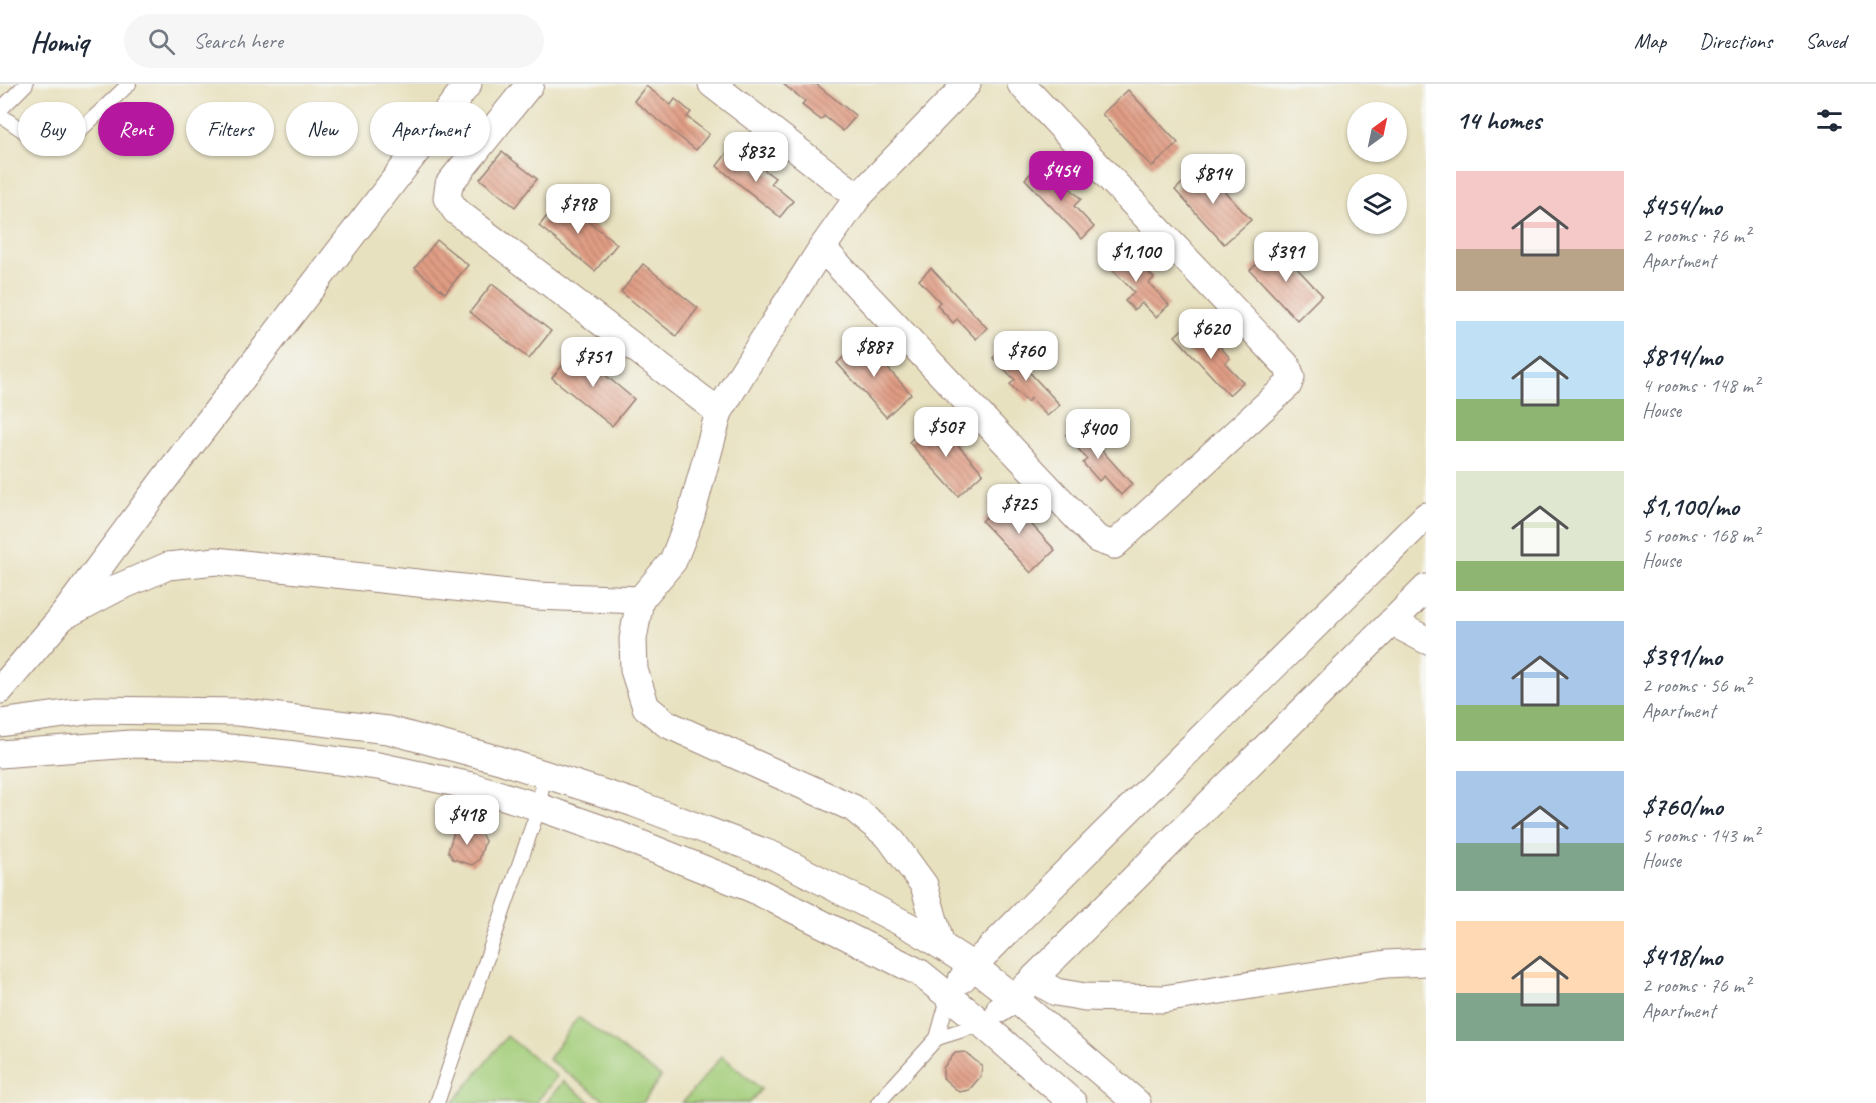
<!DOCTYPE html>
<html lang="en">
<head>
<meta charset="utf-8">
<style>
	:root { --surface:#fff; --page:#f6f6f7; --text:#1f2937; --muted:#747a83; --line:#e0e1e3; --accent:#b5179e }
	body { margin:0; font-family:Caveat,sans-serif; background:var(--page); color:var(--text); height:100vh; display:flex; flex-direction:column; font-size:22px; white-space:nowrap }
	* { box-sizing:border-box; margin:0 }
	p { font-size:20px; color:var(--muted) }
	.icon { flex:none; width:33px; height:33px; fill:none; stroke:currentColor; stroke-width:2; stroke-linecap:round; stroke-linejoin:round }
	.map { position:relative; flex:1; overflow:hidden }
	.drawer { display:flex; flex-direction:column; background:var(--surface); width:450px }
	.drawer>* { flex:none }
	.top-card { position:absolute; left:18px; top:18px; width:570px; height:54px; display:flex; gap:12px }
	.needle { width:39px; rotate:33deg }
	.buttons { position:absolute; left:1347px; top:18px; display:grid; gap:12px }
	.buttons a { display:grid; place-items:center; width:60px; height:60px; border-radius:50%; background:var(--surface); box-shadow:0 2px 4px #0004; font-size:30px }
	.price { position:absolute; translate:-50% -51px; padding:0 14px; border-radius:12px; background:#fff; color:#222; font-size:20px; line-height:39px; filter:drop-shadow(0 2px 3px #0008) }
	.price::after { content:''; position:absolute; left:50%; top:36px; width:18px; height:14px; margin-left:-9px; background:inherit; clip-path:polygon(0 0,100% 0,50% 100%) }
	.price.current { background:var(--accent); color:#fff }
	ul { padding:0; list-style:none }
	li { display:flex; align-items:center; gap:18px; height:150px; padding:0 30px }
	li span { display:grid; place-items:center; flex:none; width:168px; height:120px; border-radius:0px; color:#555 }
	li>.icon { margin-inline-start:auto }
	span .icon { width:72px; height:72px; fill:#fffc; stroke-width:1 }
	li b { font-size:26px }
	h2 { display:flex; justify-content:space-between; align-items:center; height:72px; padding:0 30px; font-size:26px }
	.pill { padding:0 21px; border-radius:27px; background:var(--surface); box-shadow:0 2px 4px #0004; font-size:21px; line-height:54px }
	.pill.current { background:var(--accent); color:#fff }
	header { display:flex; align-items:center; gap:36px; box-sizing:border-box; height:84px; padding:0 30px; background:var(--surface); border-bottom:2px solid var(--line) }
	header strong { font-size:28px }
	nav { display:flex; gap:33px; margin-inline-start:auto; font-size:21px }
	.search { width:420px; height:54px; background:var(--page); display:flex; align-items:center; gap:15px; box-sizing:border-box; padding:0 21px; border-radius:33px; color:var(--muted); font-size:22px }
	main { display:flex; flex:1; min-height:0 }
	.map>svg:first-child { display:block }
	.green { fill:#a3cd79; stroke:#767652; stroke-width:1.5 }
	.building { fill:url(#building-back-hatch) }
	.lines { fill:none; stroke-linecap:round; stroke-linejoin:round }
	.lane-casing { stroke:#998075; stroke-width:16 }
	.street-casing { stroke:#998075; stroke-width:29 }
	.lane { stroke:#fff; stroke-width:14 }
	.street { stroke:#fff; stroke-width:27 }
</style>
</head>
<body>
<header>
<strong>Homiq</strong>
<div class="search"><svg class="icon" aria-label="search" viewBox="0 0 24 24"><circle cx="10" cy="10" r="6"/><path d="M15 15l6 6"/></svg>Search here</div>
<nav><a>Map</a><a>Directions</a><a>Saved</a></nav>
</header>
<main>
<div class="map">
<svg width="1426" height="1019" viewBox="0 0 1426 1019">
	<defs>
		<pattern id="building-back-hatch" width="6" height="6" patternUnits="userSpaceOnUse" patternTransform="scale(1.5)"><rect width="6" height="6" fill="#e09d84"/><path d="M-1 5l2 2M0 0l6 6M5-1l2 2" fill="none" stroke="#b87f6c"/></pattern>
	</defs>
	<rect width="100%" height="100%" fill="#f6f6f2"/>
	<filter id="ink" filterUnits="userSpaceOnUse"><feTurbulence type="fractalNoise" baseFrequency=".0167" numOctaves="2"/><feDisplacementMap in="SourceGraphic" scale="12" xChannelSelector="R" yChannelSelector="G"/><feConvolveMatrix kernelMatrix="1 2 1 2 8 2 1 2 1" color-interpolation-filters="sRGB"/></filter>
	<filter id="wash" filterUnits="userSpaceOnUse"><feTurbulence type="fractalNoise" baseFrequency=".008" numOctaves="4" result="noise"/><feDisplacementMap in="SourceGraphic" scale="24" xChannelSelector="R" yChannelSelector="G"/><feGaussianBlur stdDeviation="1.35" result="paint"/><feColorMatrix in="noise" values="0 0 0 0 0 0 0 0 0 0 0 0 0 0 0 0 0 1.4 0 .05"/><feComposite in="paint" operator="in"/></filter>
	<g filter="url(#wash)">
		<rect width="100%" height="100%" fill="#e8e1bf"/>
		<g class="green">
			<polygon points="578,933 661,993 643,1019 608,1019 548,975"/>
			<polygon points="507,952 557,992 536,1019 453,1019"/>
			<polygon points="722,972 761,1005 749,1019 682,1019"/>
			<polygon points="563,997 592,1019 546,1019"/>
		</g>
		<g id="blocks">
			<g class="building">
				<polygon points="783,0 816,0 856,32 843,47 824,32 821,36 802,21 805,17"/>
				<polygon points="646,2 671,21 675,15 691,28 687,33 709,50 696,66 634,17"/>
				<polygon points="1128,6 1178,59 1152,83 1102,30"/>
				<polygon points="729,66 755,87 759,82 775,94 771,99 793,117 780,133 717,82"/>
				<polygon points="502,68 537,95 515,123 480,95"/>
				<polygon points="1201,82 1251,136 1224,160 1175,106"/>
				<polygon points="1037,83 1061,108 1068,102 1081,115 1074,122 1094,143 1082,155 1025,95"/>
				<polygon points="561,115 617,160 595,187 539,142"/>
				<polygon points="437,156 468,181 445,209 415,184"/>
				<polygon points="1112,162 1135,186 1141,181 1154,194 1149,199 1169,221 1156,233 1142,219 1134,226 1125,217 1134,208 1100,173"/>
				<polygon points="1276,162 1322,211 1297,236 1250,186"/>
				<polygon points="643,180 698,224 676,252 621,208"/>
				<polygon points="931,184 987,244 976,255 957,235 953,239 937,221 940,218 919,196"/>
				<polygon points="492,200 551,247 529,275 470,228"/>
				<polygon points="1187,241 1210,265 1217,259 1230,274 1225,279 1243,298 1229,311 1175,252"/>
				<polygon points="862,256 911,310 886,333 837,279"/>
				<polygon points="1005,262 1060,321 1047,332 1031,314 1027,318 1010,300 1015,296 993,274"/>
				<polygon points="575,266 634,315 612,342 552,294"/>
				<polygon points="934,335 983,389 958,412 909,358"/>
				<polygon points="1078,340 1132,400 1121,411 1104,392 1099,397 1083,379 1087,375 1066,351"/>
				<polygon points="1007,414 1055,466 1031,489 982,437"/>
				<polygon points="462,743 481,749 485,757 479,776 472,781 453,775 448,767 454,748"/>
				<polygon points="965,968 982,982 981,992 969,1006 959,1008 943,994 943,984 955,969"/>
			</g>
		</g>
	</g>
	<g filter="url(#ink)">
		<use href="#blocks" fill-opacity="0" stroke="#998075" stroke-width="1.5"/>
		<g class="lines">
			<g class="lane-casing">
				<g id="lane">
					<polyline points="0,26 26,0"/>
					<polyline points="0,31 35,55 48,60 69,57 129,0"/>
					<polyline points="937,954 982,940"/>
					<polyline points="437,1019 539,723 544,689"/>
					<polyline points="878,1019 937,954 949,911"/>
				</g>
			</g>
			<g class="street-casing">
				<g id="street">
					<polyline points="530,0 449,100 447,114 456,127 719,328"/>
					<polyline points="712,0 858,113"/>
					<polyline points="822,164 1097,455 1114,461 1288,301 1291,293 1287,282 1021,0"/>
					<polyline points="640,516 633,555 634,586 646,623 667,640 853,724 889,753 924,801 941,861"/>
					<polyline points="62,533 117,504 168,482 216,477 537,512 640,516 673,477 691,431 719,328 741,291 822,164 858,113 967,0"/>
					<polyline points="1392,538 1426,556"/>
					<polyline points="0,606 62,533 163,397 468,0"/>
					<polyline points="0,639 94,626 238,628 388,646 500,676 634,719 774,772 918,847 973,882 1014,914 1137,1019"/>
					<polyline points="0,670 131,660 211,662 287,670 378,682 471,702 539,723 616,750 753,805 920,889 971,930 1073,1019"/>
					<polyline points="962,895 973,882 1103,751 1426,432"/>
					<polyline points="1033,895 1056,908 1085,913 1163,915 1386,880 1426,878"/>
					<polyline points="1000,925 1014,914 1426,504"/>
				</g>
			</g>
			<use href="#lane" class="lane"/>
			<use href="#street" class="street"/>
		</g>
	</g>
</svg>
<div class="buttons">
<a><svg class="needle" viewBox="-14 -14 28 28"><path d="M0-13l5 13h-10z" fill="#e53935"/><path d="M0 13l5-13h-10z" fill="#747a83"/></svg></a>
<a><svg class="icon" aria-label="layers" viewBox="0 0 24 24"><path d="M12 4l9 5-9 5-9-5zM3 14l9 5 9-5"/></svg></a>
</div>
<b class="price" style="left:756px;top:99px">$832</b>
<b class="price current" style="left:1061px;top:118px">$454</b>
<b class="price" style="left:1213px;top:121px">$814</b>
<b class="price" style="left:578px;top:151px">$798</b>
<b class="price" style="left:1136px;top:199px">$1,100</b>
<b class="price" style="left:1286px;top:199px">$391</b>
<b class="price" style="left:1211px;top:276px">$620</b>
<b class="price" style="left:874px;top:294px">$887</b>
<b class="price" style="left:1026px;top:298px">$760</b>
<b class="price" style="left:593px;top:304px">$751</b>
<b class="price" style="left:946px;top:374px">$507</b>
<b class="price" style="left:1098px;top:376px">$400</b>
<b class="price" style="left:1019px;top:451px">$725</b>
<b class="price" style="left:467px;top:762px">$418</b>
<div class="top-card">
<a class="pill">Buy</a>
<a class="pill current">Rent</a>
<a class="pill">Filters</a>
<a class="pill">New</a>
<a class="pill">Apartment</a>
</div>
</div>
<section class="drawer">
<h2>14 homes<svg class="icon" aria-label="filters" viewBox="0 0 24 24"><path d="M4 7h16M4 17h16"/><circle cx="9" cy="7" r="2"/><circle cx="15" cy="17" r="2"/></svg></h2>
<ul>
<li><span style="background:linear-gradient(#f6c9c9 65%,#b9a48a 0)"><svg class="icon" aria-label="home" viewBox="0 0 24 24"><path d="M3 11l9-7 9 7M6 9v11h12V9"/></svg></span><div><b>$454/mo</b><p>2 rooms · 76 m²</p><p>Apartment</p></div></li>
<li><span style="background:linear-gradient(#bfe0f5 65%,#8fb573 0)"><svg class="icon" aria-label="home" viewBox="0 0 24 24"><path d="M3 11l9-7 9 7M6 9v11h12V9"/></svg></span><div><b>$814/mo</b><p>4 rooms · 148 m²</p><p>House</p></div></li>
<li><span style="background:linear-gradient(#dfe7d0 75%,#8fb573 0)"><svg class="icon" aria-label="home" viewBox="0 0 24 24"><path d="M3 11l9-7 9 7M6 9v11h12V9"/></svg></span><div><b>$1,100/mo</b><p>5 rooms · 168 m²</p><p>House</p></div></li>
<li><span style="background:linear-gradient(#a9c7e8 70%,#8fb573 0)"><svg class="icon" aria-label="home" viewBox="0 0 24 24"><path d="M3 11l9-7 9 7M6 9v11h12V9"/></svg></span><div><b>$391/mo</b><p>2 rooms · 56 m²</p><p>Apartment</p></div></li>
<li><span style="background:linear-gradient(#a9c7e8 60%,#7fa58c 0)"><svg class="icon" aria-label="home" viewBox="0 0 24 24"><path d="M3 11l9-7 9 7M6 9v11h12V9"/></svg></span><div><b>$760/mo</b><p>5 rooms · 143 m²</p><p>House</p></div></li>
<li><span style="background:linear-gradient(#ffd9b3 60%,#7fa58c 0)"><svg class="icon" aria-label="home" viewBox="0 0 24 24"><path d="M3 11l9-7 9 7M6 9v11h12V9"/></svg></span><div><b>$418/mo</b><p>2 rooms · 76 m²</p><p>Apartment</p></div></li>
</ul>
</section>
</main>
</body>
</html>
